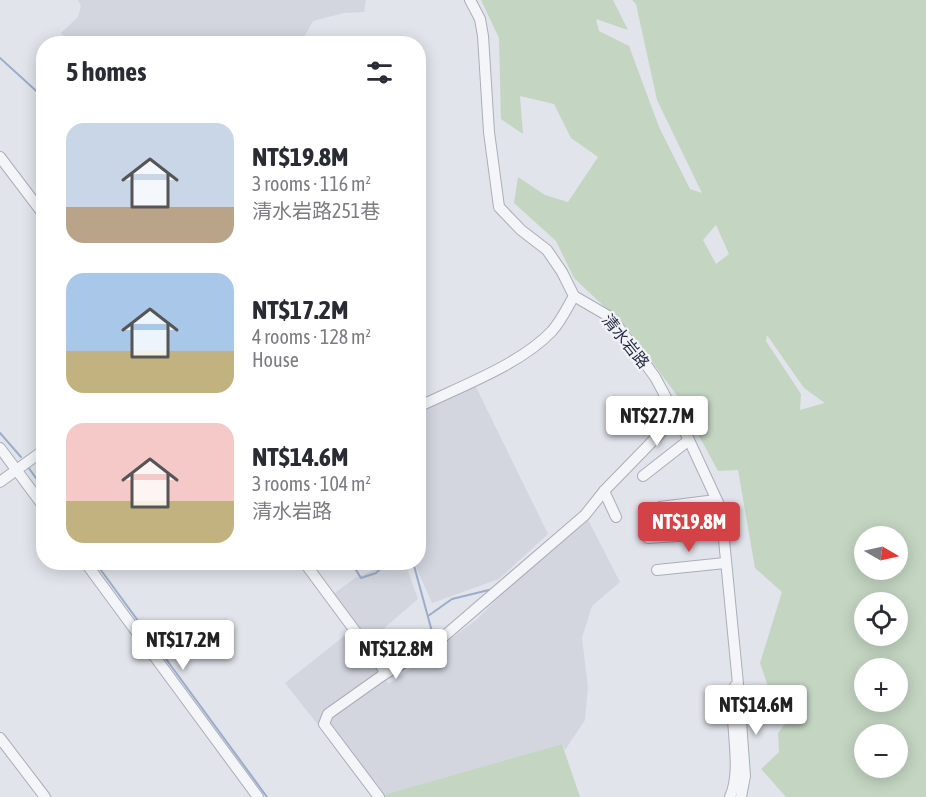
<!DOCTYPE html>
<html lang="en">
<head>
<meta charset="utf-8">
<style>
	:root { --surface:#fff; --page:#f2f2f3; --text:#2b2b33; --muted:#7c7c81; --accent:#d34247 }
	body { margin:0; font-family:"Asap Condensed","Noto Sans TC",sans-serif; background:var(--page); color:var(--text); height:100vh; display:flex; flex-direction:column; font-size:22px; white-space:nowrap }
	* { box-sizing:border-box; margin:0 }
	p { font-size:20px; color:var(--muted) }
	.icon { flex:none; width:33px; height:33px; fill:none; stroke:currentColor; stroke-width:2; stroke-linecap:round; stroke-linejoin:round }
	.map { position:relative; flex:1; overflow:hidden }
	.details { position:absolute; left:36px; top:36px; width:390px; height:534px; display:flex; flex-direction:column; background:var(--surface); border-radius:24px; box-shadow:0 3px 15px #0003 }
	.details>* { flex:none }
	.needle { width:39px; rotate:99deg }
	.fabs { position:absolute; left:854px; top:526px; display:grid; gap:12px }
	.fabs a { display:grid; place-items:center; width:54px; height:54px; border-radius:50%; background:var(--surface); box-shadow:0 3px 15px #0003; font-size:30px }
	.price { position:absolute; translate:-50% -51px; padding:0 14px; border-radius:6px; background:#fff; color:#222; font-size:20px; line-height:39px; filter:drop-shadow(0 2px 3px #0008) }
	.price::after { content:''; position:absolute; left:50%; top:36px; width:18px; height:14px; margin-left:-9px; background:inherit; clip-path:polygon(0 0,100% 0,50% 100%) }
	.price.active { background:var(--accent); color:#fff }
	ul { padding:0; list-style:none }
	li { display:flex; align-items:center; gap:18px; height:150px; padding:0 30px }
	li span { display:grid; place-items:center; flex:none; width:168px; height:120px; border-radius:18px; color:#555 }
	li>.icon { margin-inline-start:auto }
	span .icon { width:72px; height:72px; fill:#fffc; stroke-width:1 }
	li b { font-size:26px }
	h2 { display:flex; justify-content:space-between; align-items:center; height:72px; padding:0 30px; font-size:26px }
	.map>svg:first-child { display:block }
	.built { fill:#d3d6df }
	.green { fill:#c4d5c2; fill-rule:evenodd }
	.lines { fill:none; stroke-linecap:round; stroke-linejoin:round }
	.stream { stroke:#9badcb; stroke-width:2 }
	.minor-casing { stroke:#aaaeb8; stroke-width:12 }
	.minor { stroke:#f4f5f8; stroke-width:10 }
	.labels { text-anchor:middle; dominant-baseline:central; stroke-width:4.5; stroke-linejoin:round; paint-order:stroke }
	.street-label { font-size:16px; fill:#292f43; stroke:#f1f3f8 }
</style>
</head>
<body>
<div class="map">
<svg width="926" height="797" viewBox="0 0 926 797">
	<rect width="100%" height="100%" fill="#e1e4ea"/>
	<g class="built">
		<polygon points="78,0 366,0 364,12 344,13 313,21 304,37 306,43 69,43 61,33 78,17 81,6"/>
		<polygon points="474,383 548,534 499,579 432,603 414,563 418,562 419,412"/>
		<polygon points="584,512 620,582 592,606 582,638 588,688 585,720 565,750 562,744 383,795 371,792 285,683 348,633 389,684 476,620"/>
		<polygon points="390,563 405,563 418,599 369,641 332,595 355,578"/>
	</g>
	<g class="green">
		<path d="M481,0H613L628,30L596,19L599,31L629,46L659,127L690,189L702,193L657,100L636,4L632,0H926V797H786L761,769L779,752L778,733L794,713L787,697L770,692L760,663L782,592L755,568L738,470L718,471L678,397L628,329L574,278L556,241L514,203L518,177L545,195L568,202L598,157L571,138L554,104L520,96L523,134L501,119L499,38ZM716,225L729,254L716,264L703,240ZM767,335L804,388L825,403L800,410L801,394L766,341ZM864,537H897V570H864ZM864,603H897V636H864ZM864,669H897V702H864ZM864,735H897V768H864Z"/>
		<polygon points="562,744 580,797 383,797 383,795"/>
	</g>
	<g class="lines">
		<g class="stream">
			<polyline points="0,58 44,98"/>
			<polyline points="0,433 21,457"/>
			<polyline points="28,467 44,489"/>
			<polyline points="95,562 267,797"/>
			<polyline points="351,562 361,578 376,573 388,562"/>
			<polyline points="413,562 434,639"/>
			<polyline points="428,616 452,599 493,589"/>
		</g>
		<g class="minor-casing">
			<g id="minor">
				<polyline points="470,0 480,19 483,36 489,132 499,207 521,230 547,250 562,272 574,296 610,317 623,333 655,377 689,440 721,509 739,694 745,776 741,797"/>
				<polyline points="0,157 44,215"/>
				<path d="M418,407C459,387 520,365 552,331C561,321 567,308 574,296"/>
				<polyline points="0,448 44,507"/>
				<polyline points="643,476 689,440"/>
				<polyline points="0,482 44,450"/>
				<polyline points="604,491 616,517"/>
				<polyline points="660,507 716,500"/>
				<polyline points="648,538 723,533"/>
				<polyline points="85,562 258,797"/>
				<polyline points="304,562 384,670 383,675 328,714 324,724 379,797"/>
				<polyline points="657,570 725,563"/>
				<polyline points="383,675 435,644 585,515 604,491 676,417"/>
				<polyline points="0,738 45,797"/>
				<path d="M730,797C744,766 727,720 735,686"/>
			</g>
		</g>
		<use href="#minor" class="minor"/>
	</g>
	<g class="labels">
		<g class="street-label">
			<text transform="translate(626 341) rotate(51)">清水岩路</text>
		</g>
	</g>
</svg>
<div class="fabs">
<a><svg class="needle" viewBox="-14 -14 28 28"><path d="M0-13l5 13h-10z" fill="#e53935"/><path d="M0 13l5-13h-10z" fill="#7c7c81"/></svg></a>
<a><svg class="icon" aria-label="locate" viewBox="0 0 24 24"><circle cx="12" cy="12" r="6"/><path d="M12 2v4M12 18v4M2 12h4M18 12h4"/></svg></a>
<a>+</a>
<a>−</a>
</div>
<b class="price" style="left:657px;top:447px">NT$27.7M</b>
<b class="price active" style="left:689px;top:553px">NT$19.8M</b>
<b class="price" style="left:183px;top:671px">NT$17.2M</b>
<b class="price" style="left:396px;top:680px">NT$12.8M</b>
<b class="price" style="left:756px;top:736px">NT$14.6M</b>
<section class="details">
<h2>5 homes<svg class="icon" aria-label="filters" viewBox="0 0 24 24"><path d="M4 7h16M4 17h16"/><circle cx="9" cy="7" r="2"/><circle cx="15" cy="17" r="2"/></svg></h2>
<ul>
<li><span style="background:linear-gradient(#c9d6e8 70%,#b9a48a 0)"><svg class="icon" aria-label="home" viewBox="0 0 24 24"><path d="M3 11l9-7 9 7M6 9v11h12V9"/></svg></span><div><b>NT$19.8M</b><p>3 rooms · 116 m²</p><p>清水岩路251巷</p></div></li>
<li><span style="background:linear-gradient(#a9c7e8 65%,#c2b280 0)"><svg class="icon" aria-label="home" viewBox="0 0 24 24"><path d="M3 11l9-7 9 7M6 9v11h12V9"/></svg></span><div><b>NT$17.2M</b><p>4 rooms · 128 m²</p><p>House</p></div></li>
<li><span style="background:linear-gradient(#f6c9c9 65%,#c2b280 0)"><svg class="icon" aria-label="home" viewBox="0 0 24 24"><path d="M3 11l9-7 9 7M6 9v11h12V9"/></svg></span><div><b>NT$14.6M</b><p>3 rooms · 104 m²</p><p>清水岩路</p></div></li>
</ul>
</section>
</div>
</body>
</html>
